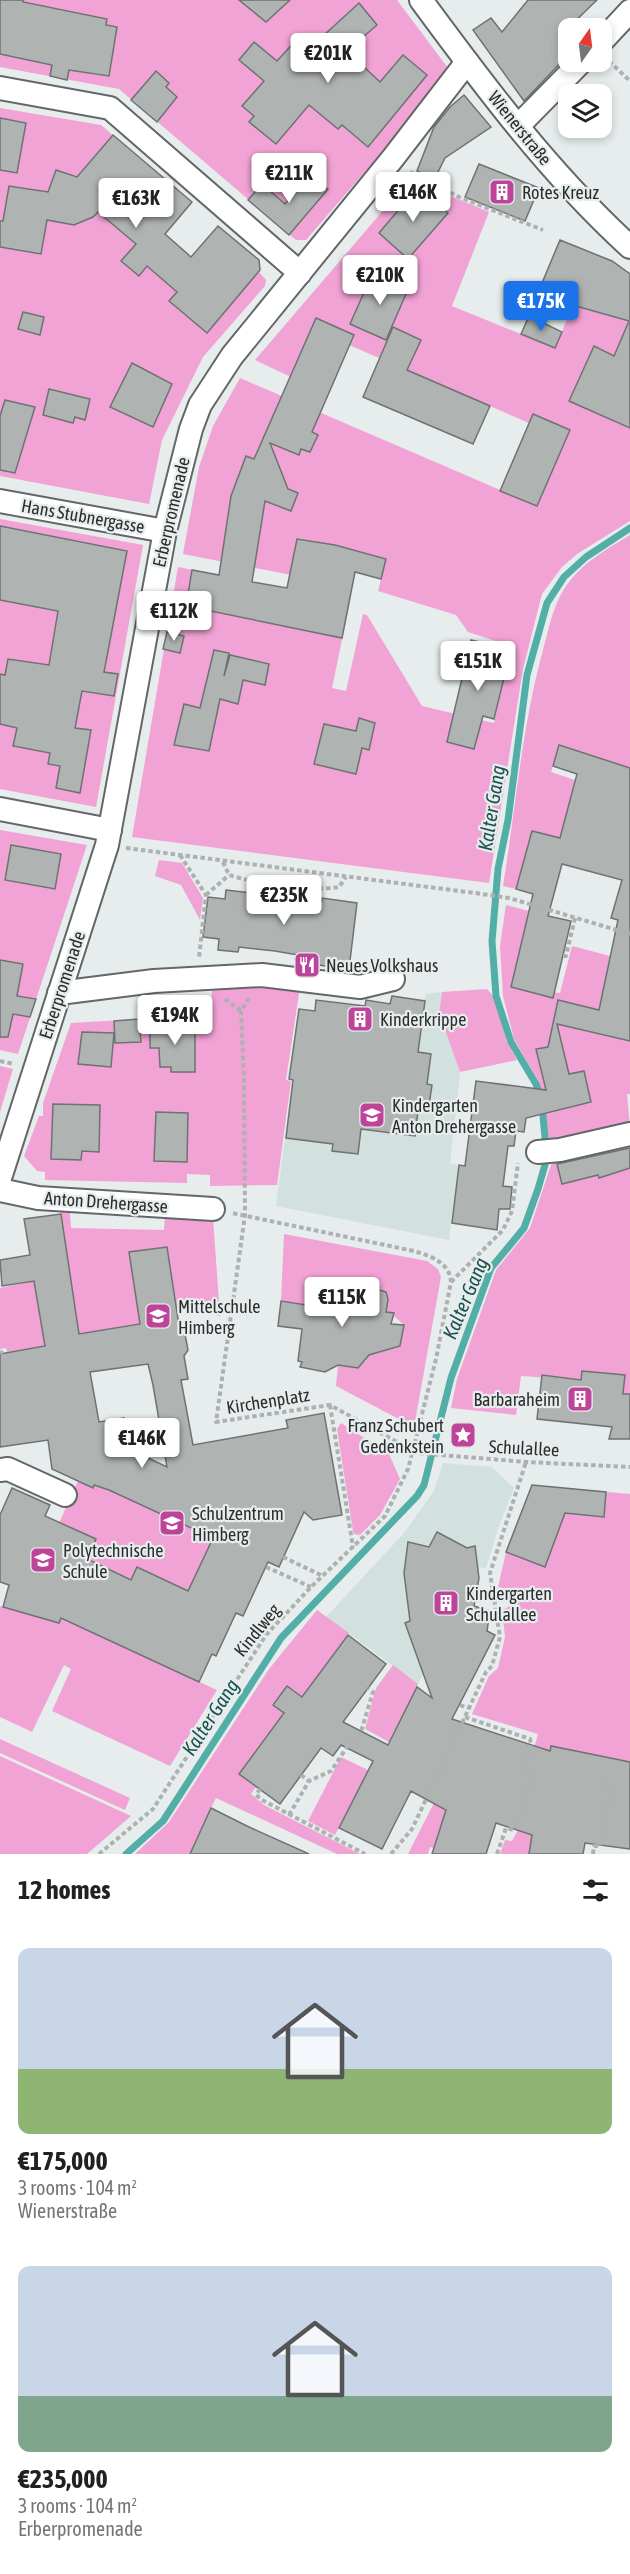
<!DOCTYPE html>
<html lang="en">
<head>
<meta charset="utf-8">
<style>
	:root { --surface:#fff; --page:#f2f2f2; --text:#202124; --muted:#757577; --accent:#1a73e8 }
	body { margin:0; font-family:"Asap Condensed",sans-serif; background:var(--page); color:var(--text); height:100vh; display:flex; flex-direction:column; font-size:22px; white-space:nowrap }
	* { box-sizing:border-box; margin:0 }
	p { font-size:20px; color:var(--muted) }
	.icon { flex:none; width:33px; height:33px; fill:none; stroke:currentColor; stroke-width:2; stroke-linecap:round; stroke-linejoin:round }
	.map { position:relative; height:1854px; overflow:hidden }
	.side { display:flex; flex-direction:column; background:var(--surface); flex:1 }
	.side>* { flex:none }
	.needle { width:39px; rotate:14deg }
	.buttons { position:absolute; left:558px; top:18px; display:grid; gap:12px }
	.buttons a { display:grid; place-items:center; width:54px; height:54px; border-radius:12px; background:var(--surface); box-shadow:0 3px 9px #0003; font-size:30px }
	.price { position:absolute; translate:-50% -51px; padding:0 14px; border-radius:6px; background:#fff; color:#222; font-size:20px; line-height:39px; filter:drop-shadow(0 2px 3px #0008) }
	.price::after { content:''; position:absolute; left:50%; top:36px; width:18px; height:14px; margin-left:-9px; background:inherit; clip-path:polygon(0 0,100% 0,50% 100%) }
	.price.active { background:var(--accent); color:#fff }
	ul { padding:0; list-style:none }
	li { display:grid; align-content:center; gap:12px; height:318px; padding:0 18px }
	li span { display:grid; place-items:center; height:186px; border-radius:12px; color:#555 }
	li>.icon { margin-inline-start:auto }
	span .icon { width:108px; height:108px; fill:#fffc; stroke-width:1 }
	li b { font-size:26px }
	h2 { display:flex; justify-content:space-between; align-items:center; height:72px; padding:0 18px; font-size:26px }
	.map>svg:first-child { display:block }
	.built { fill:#d2e0de }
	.green { fill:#f2a3d5 }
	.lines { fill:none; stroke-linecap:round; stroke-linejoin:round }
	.stream { stroke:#53aea8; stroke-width:7 }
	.building { fill:#afb4b3; stroke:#6e7272; stroke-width:1.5; fill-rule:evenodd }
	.minor-casing { stroke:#636767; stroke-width:26 }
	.path { stroke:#adb1b1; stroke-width:4; stroke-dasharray:4.5 3; stroke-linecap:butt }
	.minor { stroke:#fff; stroke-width:22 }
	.labels { text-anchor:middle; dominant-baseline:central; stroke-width:4.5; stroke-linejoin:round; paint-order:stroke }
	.street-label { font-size:18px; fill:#2c2e2e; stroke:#e7ecec }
	.poi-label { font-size:18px; fill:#2c2e2e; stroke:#e7ecec; text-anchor:start }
	.water-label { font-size:20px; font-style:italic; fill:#1a524f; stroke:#e7ecec }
</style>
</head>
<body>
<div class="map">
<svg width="630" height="1854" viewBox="0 0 630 1854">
	<rect width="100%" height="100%" fill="#e7ecec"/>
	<g class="built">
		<polygon points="442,992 439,1013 460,1072 450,1164 459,1165 449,1240 276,1206 291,1091 298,1092 299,1081 289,1079 299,1009 315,1011 316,1005 339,1008 340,1003 365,1006 366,1000 390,1004 392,996 424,1001 426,994"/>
		<polygon points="443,1463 492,1467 514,1488 499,1526 486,1568 479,1567 478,1588 474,1606 490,1611 487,1631 454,1614 418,1684 326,1617 404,1533 434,1491"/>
	</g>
	<g class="green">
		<polygon points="0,0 397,0 451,72 306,240 296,240 119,89 0,67"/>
		<polygon points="0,108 101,125 142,160 98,212 221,317 259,272 266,280 265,286 203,357 162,440 149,504 0,476"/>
		<polygon points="410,179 489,212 452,306 555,348 573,305 630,322 630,363 594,346 570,401 630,428 630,521 577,554 562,567 542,594 523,669 489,883 132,837 178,567 350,601 332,688 346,691 363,614 367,615 422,706 494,723 511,646 468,632 456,615 378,591 386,559 322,581 183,554 199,467 213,426 240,378 537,506 569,429 533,414 529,423 349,345 353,335 316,318 291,377 255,360"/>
		<polygon points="0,519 143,545 96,807 0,789"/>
		<path d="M630,535V768L560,745L551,772L575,780L560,838L532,831L516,889L503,886C516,806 522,725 544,646C550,624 554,601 569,582C585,561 607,549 630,535Z"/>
		<polygon points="0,830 87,845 18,1054 0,1050"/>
		<polygon points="159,860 182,863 203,898 200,920 181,885 155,876"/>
		<polygon points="506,905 529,911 511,987 553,997 554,992 560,993 572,946 610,956 599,1010 558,1000 553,1023 630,1041 630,1094 627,1094 630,1127 550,1145 539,1082 514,1039 503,996 500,946"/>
		<polygon points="212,984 300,987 286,1080 291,1081 277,1185 210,1186 210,1175 187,1174 187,1183 45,1180 45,1172 37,1171 24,1156 39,1116 43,1116 43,1103 71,1023 211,1015"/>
		<polygon points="487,989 494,997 507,1042 517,1060 460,1072 439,1013 442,992"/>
		<polygon points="0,1066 13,1069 0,1112"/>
		<polygon points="556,1161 562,1183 598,1175 599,1178 630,1168 630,1394 623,1394 625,1375 581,1380 521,1376 516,1415 451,1408 457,1379 496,1270 530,1228 552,1162"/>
		<polygon points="60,1210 70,1213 71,1228 164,1230 165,1214 213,1218 220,1316 176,1307 167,1247 129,1253 140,1324 79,1334"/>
		<path d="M284,1234L427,1261L438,1269L441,1277L414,1427L336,1386L338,1365L356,1368L357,1365L366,1361L367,1351L390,1349L404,1325L393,1315L385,1313L386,1294C379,1285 365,1284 356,1291L354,1299L331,1291L330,1296L309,1293L306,1305L281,1301Z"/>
		<polygon points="34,1281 45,1346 7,1352 6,1348 0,1349 0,1288"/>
		<polygon points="341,1423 389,1454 400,1479 380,1515 360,1535 354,1534 353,1531 337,1429"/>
		<polygon points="78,1481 93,1487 94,1485 109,1490 213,1538 188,1591 138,1567 131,1580 116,1573 89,1631 217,1690 170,1766 52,1711 71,1669 64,1665 32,1732 0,1717 0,1606 59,1623 96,1539 59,1523"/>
		<polygon points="606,1492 630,1494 630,1762 542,1794 529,1766 538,1734 472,1714 489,1676 498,1668 505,1637 502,1610 512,1605 517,1592 498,1587 506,1552 545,1567 565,1513 603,1517"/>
		<polygon points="317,1610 349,1633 302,1697 287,1687 272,1705 284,1713 239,1774 256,1787 251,1794 264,1805 360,1854 337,1854 216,1798 210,1810 269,1836 261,1854 135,1854 169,1822 269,1669"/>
		<polygon points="393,1665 418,1684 389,1742 365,1729 376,1688"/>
		<polygon points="0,1739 130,1798 125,1810 0,1753"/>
		<polygon points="0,1756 131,1816 87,1854 0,1854"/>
		<polygon points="341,1757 368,1770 335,1835 308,1821"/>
		<polygon points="437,1797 449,1802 434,1848 430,1847 428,1854 408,1854"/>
		<polygon points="519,1828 533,1831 529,1854 500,1854 505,1840 512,1841"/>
	</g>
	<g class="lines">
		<g class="stream">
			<polyline points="540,1095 536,1084 511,1042 496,996 492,941 498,869 508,820 527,675 547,603 564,577 586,557 630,528"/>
			<polyline points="126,1854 163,1821 281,1638 417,1496 424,1485 451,1378 491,1268 524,1228 538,1189 547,1158 542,1106"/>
		</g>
	</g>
	<g class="building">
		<polygon points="0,0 23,0 23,2 107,19 106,25 117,27 109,76 69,70 67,80 50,76 52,65 0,54"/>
		<polygon points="239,0 290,0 266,22"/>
		<polygon points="528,0 597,0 568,28 568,55 524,101 473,30 491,18 502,32"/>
		<polygon points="359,3 377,25 347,51 380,82 403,55 427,75 368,147 342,125 338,129 309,105 276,144 249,122 254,116 242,106 264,81 239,60 254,42 277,61 299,37 311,47"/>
		<polygon points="156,71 169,83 166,87 177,97 157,122 131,100"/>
		<polygon points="464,95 491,127 445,158 434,180 417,171 434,127 450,107"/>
		<polygon points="0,118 26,123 17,173 0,170"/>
		<polygon points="113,135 192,202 165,234 191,257 218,226 259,260 260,270 207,333 169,301 177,292 147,266 139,276 121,261 136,244 98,212 93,217 74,225 47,220 41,254 0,247 0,221 3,221 9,186 48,192 56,170 77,177"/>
		<polygon points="479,164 539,188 525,221 465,197"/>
		<polygon points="310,174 328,189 289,235 248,200 262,184 285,204"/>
		<polygon points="418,187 448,213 408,259 379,233"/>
		<polygon points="560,240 612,261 630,274 630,428 569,401 594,346 614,356 629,321 537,295"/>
		<polygon points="373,272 409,287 386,340 350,324"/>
		<polygon points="23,312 44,317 40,335 18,329"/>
		<polygon points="529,316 562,332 555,348 521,334"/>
		<polygon points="316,318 354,335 312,432 318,435 310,452 301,449 299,455 270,443 288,489 298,493 291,511 265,501 252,582 287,588 297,539 335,545 386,559 381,579 355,572 342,638 186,606 192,570 219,575 231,496 246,456 254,459"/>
		<polygon points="393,327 421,340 407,370 490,406 473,444 363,397"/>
		<polygon points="132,363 172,384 153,427 110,407"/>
		<polygon points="49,389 90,399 85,420 75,417 73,423 43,415"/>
		<polygon points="5,400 35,407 15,473 0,470 0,416"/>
		<polygon points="533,414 570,430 537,506 500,491"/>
		<polygon points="0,526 127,551 104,672 118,674 114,696 82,691 75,728 91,730 80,793 56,788 60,766 48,764 50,753 13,746 17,728 0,724 0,674 5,675 8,659 49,665 58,611 0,600"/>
		<polygon points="167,632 184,636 180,653 163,649"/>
		<polygon points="471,640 511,649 494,719 483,716 474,749 447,742"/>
		<polygon points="214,650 229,653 224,676 230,655 269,664 265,685 243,680 238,704 220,699 209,751 174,745 184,704 200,708"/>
		<polygon points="359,718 375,723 369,750 362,748 356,774 314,764 324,724 356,731"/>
		<polygon points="559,745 630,768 630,1041 557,1024 569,1074 584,1071 591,1102 526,1118 524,1132 516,1131 514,1146 508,1146 503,1186 512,1187 510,1209 499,1209 497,1230 452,1223 459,1165 465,1166 476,1081 546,1090 536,1049 548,1047 558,1000 599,1010 618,920 611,918 622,880 562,864 548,916 571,921 553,998 511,987 533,894 516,889 532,831 560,838 577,774 553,766"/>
		<polygon points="11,845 61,854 55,889 5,880"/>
		<polygon points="226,890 322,901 322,898 357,903 349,969 303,963 304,956 275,951 239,947 238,952 218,950 219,939 203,937 208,897 225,899"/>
		<polygon points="0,960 23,964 17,996 36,999 30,1017 13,1014 8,1037 0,1037"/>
		<polygon points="392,996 425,1001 418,1052 431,1054 427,1084 432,1085 428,1112 418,1111 415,1136 361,1129 358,1154 332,1151 333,1144 286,1138 293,1080 289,1079 299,1009 315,1011 316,1000 365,1006 366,1000 390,1004"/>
		<polygon points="139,1019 141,1042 115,1043 114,1021"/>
		<polygon points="177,1023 195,1023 195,1072 171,1072 171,1067 160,1067 159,1048 150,1048 150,1026 177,1026"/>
		<polygon points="82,1032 114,1033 111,1067 78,1064"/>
		<polygon points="53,1104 100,1105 99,1152 82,1151 81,1160 51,1159"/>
		<polygon points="156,1112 188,1113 187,1162 154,1161"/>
		<polygon points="630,1148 630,1168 599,1178 598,1175 562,1184 557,1164"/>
		<path d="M61,1214L79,1334L140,1324L129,1252L167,1247L180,1332L185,1334L188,1350L184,1356L188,1379L181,1380L193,1445L288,1428L286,1420L324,1413L342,1515L313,1520L304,1512L279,1567L268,1562L243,1616L236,1613L216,1656L212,1654L199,1682L61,1618L59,1623L3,1607L9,1585L0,1582V1515L12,1488L50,1505L45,1516L96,1539L87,1559L131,1580L137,1567L188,1591L213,1538L109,1490L94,1485L93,1488L52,1469L48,1440L0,1447V1354L45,1346L34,1281L2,1286L0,1260L30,1255L24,1219ZM148,1364L153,1385L167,1467L116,1443L124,1418L99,1422L90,1372Z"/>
		<polygon points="361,1287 370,1287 386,1292 388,1299 386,1312 394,1313 391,1324 404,1325 400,1346 369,1355 358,1368 338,1365 325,1372 300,1367 302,1362 298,1361 302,1329 278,1326 281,1301 306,1305 308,1293 330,1296 331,1291 351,1293"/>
		<polygon points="582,1371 625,1375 623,1394 630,1394 630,1439 609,1439 612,1427 537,1419 542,1375 581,1380"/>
		<polygon points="532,1485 606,1492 604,1517 565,1513 545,1567 506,1552"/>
		<polygon points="437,1532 467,1548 475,1546 479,1578 474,1606 490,1611 487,1631 495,1635 452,1719 550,1751 551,1746 630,1762 630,1849 585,1843 583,1854 529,1854 532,1835 496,1823 486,1854 432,1854 446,1810 411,1791 382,1849 339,1828 373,1761 341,1745 333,1756 321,1748 280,1804 239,1774 284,1713 273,1705 287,1686 302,1697 348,1635 386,1664 343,1722 388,1745 417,1687 432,1698 405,1623 410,1621 404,1573 408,1542 429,1547"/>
		<polygon points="211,1808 249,1827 309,1854 190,1854"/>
	</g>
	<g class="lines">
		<g class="minor-casing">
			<g id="minor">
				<path d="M421,0C485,87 550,174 630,247"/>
				<polyline points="602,41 630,11"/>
				<polyline points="0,88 110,108 300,273"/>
				<polyline points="518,126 581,62"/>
				<polyline points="0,501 165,531"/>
				<polyline points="0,809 110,830"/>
				<polyline points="59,993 154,981 262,975 360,987 393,979"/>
				<polyline points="538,1152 560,1150 630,1134"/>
				<polyline points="0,1178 107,845 165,531 191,429 200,405 232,356 393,158 467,62"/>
				<polyline points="0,1190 38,1198 213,1209"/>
				<polyline points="0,1470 8,1469 65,1495"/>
			</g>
		</g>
		<g class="path">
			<polyline points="609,61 630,81"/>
			<polyline points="410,172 459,197 543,230"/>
			<polyline points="126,848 475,893 509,898 630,934"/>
			<polyline points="180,855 206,895 199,958"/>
			<path d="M223,862L229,875C257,884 311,892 339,887L346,877"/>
			<polyline points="206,895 229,875"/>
			<polyline points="563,956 566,956 575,918"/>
			<polyline points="249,998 241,1011 244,1079 245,1215 216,1422 330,1405 417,1453 526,1462 630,1467"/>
			<polyline points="225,999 241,1011"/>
			<polyline points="0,1061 14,1064"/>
			<polyline points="451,1282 503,1230 512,1211 518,1163"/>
			<polyline points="0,1352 3,1353"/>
			<polyline points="330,1405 353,1547"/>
			<polyline points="283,1557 323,1576"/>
			<polyline points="266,1567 311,1587"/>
			<polyline points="460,1705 468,1708"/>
			<polyline points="465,1717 530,1739 531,1744 526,1764 530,1783 522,1813"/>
			<polyline points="357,1745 373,1692 368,1688"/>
			<polyline points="301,1775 309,1781"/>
			<polyline points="260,1789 256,1795 262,1800 365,1854"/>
			<polyline points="289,1815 309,1781 331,1771 351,1741"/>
			<path d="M99,1854L153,1809L266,1635L311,1587L385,1516L408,1469L436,1359L451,1282C450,1263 431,1256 414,1251L232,1213"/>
			<polyline points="391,1854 412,1829 486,1672 492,1666 500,1637 490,1573 526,1462"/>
			<polyline points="497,1854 506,1828 514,1830 520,1812"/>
			<polyline points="593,1854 594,1846 600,1846 610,1794 600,1778"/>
		</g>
		<use href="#minor" class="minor"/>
	</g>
	<defs>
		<g id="building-square" transform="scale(1.35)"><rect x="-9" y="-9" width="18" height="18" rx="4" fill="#bd4499" stroke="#e7ecec"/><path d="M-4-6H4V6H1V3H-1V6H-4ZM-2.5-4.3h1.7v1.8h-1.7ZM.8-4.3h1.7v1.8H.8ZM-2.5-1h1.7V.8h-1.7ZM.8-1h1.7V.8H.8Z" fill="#fff"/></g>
		<g id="restaurant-square" transform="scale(1.35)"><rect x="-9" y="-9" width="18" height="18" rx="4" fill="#bd4499" stroke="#e7ecec"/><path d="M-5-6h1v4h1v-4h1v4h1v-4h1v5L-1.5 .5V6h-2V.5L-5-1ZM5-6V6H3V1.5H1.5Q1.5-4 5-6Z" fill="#fff"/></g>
		<g id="school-square" transform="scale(1.35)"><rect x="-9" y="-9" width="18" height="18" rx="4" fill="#bd4499" stroke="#e7ecec"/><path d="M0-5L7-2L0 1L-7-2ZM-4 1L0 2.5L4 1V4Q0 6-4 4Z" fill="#fff"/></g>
		<g id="sight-square" transform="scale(1.35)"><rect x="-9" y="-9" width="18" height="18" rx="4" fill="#bd4499" stroke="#e7ecec"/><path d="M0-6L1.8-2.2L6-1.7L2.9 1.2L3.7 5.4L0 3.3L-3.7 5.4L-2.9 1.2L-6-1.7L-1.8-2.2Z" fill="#fff"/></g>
	</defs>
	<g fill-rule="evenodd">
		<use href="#building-square" x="502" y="192"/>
		<use href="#restaurant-square" x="307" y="965"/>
		<use href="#building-square" x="360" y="1019"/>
		<use href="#school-square" x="372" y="1115"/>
		<use href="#school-square" x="158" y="1316"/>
		<use href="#building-square" x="580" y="1399"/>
		<use href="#sight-square" x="463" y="1435"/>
		<use href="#school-square" x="172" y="1523"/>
		<use href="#school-square" x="43" y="1560"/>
		<use href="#building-square" x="446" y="1603"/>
	</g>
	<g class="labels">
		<g class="street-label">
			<text transform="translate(520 128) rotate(51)">Wienerstraße</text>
			<text transform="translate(171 512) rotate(-77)">Erberpromenade</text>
			<text transform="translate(83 516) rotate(10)">Hans Stubnergasse</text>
			<text transform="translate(62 985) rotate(-72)">Erberpromenade</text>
			<text transform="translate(106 1202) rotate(4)">Anton Drehergasse</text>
			<text transform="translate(268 1401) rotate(-9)">Kirchenplatz</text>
			<text transform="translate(524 1448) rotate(3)">Schulallee</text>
			<text transform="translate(257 1630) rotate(-51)">Kindlweg</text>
		</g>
		<g class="poi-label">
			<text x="522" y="192">Rotes Kreuz</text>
			<text x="326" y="965">Neues Volkshaus</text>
			<text x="380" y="1019">Kinderkrippe</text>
			<text x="392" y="1105">Kindergarten<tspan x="392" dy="21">Anton Drehergasse</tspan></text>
			<text x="178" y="1306">Mittelschule<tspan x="178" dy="21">Himberg</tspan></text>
			<text x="560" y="1399" text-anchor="end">Barbaraheim</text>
			<text x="444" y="1425" text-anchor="end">Franz Schubert<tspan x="444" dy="21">Gedenkstein</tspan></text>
			<text x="192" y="1513">Schulzentrum<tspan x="192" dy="21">Himberg</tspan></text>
			<text x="63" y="1550">Polytechnische<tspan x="63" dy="21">Schule</tspan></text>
			<text x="466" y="1593">Kindergarten<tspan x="466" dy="21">Schulallee</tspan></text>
		</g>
		<g class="water-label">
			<text transform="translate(491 808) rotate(-81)">Kalter Gang</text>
			<text transform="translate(465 1298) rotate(-67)">Kalter Gang</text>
			<text transform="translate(210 1717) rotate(-57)">Kalter Gang</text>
		</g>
	</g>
</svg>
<div class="buttons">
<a><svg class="needle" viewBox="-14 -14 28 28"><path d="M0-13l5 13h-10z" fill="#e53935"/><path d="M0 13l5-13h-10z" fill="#757577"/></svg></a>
<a><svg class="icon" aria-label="layers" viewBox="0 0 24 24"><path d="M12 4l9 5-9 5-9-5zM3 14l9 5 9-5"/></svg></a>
</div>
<b class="price" style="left:328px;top:84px">€201K</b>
<b class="price" style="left:289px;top:204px">€211K</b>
<b class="price" style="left:413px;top:223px">€146K</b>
<b class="price" style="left:136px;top:229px">€163K</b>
<b class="price" style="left:380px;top:306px">€210K</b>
<b class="price active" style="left:541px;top:332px">€175K</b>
<b class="price" style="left:174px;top:642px">€112K</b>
<b class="price" style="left:478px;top:692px">€151K</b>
<b class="price" style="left:284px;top:926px">€235K</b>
<b class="price" style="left:175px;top:1046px">€194K</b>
<b class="price" style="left:342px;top:1328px">€115K</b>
<b class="price" style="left:142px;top:1469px">€146K</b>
</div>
<section class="side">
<h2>12 homes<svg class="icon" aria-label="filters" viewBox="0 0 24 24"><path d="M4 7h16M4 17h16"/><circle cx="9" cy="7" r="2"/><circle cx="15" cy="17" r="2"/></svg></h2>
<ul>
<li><span style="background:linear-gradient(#c9d6e8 65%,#8fb573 0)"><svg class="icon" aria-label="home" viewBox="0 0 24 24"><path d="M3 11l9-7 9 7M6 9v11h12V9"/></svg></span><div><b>€175,000</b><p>3 rooms · 104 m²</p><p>Wienerstraße</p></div></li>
<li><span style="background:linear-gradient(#c9d6e8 70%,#7fa58c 0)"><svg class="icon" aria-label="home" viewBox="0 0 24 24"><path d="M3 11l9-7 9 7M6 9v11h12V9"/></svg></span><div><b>€235,000</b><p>3 rooms · 104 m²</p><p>Erberpromenade</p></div></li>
</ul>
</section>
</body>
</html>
